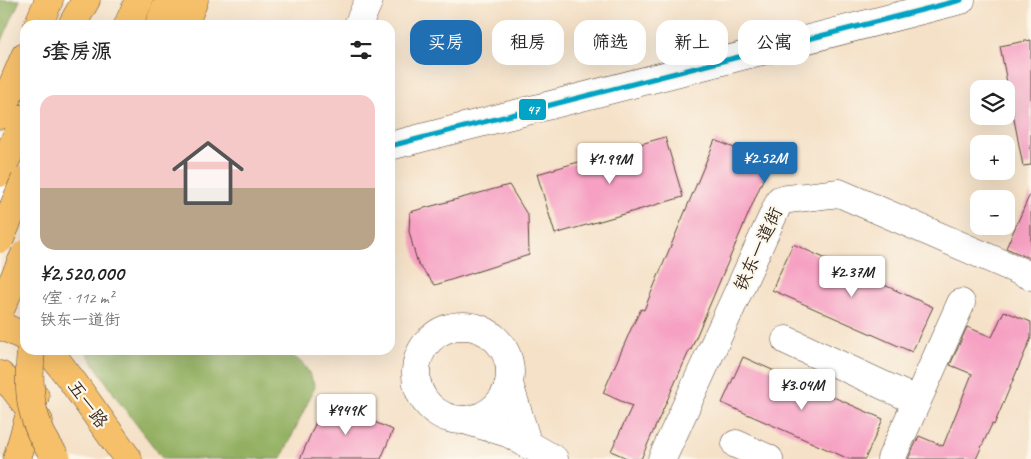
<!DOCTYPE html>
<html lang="zh">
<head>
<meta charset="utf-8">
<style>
	:root { --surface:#fff; --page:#f6f6f6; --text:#222; --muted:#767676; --line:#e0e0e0; --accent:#1f6fb2 }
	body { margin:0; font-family:Caveat,"LXGW WenKai TC",sans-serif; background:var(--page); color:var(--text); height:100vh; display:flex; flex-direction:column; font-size:19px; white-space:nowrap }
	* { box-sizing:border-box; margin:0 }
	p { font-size:16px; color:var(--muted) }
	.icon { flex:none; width:28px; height:28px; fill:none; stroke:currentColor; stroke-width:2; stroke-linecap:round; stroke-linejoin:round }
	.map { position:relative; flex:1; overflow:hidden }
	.panel { position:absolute; left:20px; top:20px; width:375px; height:335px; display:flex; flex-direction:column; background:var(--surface); border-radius:15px; box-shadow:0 5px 20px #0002 }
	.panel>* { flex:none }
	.guide { position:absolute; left:410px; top:20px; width:475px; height:45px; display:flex; gap:10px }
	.controls { position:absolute; left:970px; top:80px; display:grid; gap:10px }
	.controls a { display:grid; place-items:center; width:45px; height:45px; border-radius:10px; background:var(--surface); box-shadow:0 5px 20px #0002; font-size:25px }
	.price { position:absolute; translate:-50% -42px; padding:0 11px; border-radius:5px; background:#fff; color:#222; font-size:16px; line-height:32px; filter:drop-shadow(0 1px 2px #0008) }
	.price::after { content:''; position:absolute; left:50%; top:30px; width:15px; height:11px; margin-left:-8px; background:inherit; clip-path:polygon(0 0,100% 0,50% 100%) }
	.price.current { background:var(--accent); color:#fff }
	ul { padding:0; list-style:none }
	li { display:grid; align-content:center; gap:10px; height:265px; padding:0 20px }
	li+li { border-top:1px solid var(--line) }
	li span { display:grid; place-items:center; height:155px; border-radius:15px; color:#555 }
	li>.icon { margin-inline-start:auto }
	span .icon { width:90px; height:90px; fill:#fffc; stroke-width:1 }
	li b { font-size:21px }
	h2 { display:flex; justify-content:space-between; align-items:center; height:60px; padding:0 20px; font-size:21px }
	.tag { padding:0 18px; border-radius:15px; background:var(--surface); box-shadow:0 5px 20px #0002; font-size:18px; line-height:45px }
	.tag.current { background:var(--accent); color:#fff }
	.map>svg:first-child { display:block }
	.forest { fill:#93b062; stroke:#676d40 }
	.building { fill:#f6a1c3 }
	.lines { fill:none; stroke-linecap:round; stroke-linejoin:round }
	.minor-casing { stroke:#574537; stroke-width:29 }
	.major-casing { stroke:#574537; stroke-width:29 }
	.highway-casing { stroke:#574537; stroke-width:29 }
	.minor { stroke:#fff; stroke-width:28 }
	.major { stroke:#f6c06b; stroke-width:28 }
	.highway { stroke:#f6c06b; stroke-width:28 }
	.highway-bridge-casing { stroke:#574537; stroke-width:29; stroke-linecap:butt }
	.highway-bridge { stroke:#f6c06b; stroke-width:28 }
	.bus-1-casing { stroke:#fbf7ec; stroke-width:9 }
	.bus-1 { stroke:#03a3c5; stroke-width:5 }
	.labels { text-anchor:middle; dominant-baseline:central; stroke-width:4.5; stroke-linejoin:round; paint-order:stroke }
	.street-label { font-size:18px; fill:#3b2a1e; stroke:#fbf7ec }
	.line-badge { stroke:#fbf7ec; stroke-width:2 }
	.badge-label { font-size:14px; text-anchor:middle; font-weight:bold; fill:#fff }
</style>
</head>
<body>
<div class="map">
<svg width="1031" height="459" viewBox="0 0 1031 459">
	<rect width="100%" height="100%" fill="#fbf7ec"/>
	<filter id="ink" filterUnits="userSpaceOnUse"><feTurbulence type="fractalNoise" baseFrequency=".02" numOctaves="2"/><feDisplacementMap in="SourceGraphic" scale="10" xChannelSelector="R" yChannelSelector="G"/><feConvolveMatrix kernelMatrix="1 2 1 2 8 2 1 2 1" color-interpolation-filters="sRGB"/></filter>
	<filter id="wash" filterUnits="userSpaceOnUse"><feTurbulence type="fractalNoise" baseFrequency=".0096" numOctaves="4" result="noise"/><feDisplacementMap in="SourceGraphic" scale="20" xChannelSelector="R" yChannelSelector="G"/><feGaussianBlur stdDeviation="1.12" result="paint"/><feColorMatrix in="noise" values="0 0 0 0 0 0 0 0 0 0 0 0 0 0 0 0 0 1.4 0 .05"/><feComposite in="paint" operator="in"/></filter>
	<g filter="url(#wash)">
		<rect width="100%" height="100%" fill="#f5e1c7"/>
		<g class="forest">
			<polygon points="0,0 20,0 0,45"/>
			<path d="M85,350H282C303,361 307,366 315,387L281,459H163L120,403Z"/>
		</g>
		<g id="blocks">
			<g class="building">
				<polygon points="1031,40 1031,165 1023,166 1000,46"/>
				<polygon points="665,137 683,197 555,234 537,174"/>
				<polygon points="715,140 770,163 694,342 691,350 690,349 641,459 629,459 611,451 632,406 603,393 631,329 641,309 644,310"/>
				<polygon points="509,185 528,216 529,255 435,285 418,264 413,247 409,231 410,212"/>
				<polygon points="1031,192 1031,259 1006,248"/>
				<polygon points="793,244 933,307 912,352 772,290"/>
				<polygon points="1004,311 1031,322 1031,338 994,425 992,424 976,459 908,459 919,436 943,446 972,374 950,365 967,327 992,337"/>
				<polygon points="743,357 883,419 865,459 849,459 722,403"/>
				<polygon points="325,401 393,430 381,459 300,459"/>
			</g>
		</g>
	</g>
	<g filter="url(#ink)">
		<use href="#blocks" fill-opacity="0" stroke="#574537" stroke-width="1"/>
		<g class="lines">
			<g class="minor-casing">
				<g id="minor">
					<polyline points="358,25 369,0"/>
					<polyline points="390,146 961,0"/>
					<polyline points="0,187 25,189"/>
					<circle cx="463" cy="373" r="47"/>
					<polyline points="786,340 917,401"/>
					<polyline points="509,384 528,445"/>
					<polyline points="465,420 508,433 554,459"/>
					<polyline points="736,444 769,459"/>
					<polyline points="662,459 780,200 839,193 1031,276"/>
					<polyline points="891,459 961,303"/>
				</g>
			</g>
			<g class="major-casing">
				<g id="major">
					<polyline points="38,25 49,0"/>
					<polyline points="184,25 194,0"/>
					<polyline points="0,115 25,56"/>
					<polyline points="0,325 25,337"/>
					<polyline points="46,350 50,352 73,382 128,459"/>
					<polyline points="0,375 13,387 39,421"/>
					<polyline points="17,459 35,396"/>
				</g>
			</g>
			<g class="highway-casing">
				<g id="highway">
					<polyline points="72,25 86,0"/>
					<polyline points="128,25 139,0"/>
					<polyline points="159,25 169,0"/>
					<polyline points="0,173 25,118"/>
				</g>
			</g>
			<use href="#minor" class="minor"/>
			<use href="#major" class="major"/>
			<use href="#highway" class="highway"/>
			<g class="highway-bridge-casing">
				<g id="highway-bridge">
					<polyline points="0,239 25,180"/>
					<polyline points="0,310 25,254"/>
					<path d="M31,350C27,393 30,424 57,459"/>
				</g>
			</g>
			<use href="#highway-bridge" class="highway-bridge"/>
			<g class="bus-1-casing">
				<polyline id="bus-1" points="390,146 961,0"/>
			</g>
			<use href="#bus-1" class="bus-1"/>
		</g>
	</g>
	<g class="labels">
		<g class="street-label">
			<text transform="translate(758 249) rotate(-65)">铁东一道街</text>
			<text transform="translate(88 404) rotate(54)">五一路</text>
		</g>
	</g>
	<rect class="line-badge" x="518" y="98" width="29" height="23" rx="5" fill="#03a3c5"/>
	<g class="badge-label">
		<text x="533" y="114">47</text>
	</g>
</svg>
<div class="controls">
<a><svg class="icon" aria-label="layers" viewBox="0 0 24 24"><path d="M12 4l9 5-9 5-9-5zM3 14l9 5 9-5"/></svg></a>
<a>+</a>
<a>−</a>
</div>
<b class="price current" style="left:765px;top:184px">¥2.52M</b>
<b class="price" style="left:610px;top:185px">¥1.99M</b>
<b class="price" style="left:852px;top:298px">¥2.37M</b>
<b class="price" style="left:802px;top:411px">¥3.04M</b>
<b class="price" style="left:346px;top:436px">¥949K</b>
<div class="guide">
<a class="tag current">买房</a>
<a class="tag">租房</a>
<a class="tag">筛选</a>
<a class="tag">新上</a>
<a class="tag">公寓</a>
</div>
<section class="panel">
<h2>5套房源<svg class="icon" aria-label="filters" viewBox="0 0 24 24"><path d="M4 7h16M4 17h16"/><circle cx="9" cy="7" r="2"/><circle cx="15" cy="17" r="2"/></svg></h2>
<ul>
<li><span style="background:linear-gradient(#f6c9c9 60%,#b9a48a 0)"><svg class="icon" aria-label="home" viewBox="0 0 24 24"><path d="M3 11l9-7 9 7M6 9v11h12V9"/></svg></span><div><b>¥2,520,000</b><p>4室 · 112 m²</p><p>铁东一道街</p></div></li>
</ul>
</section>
</div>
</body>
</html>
